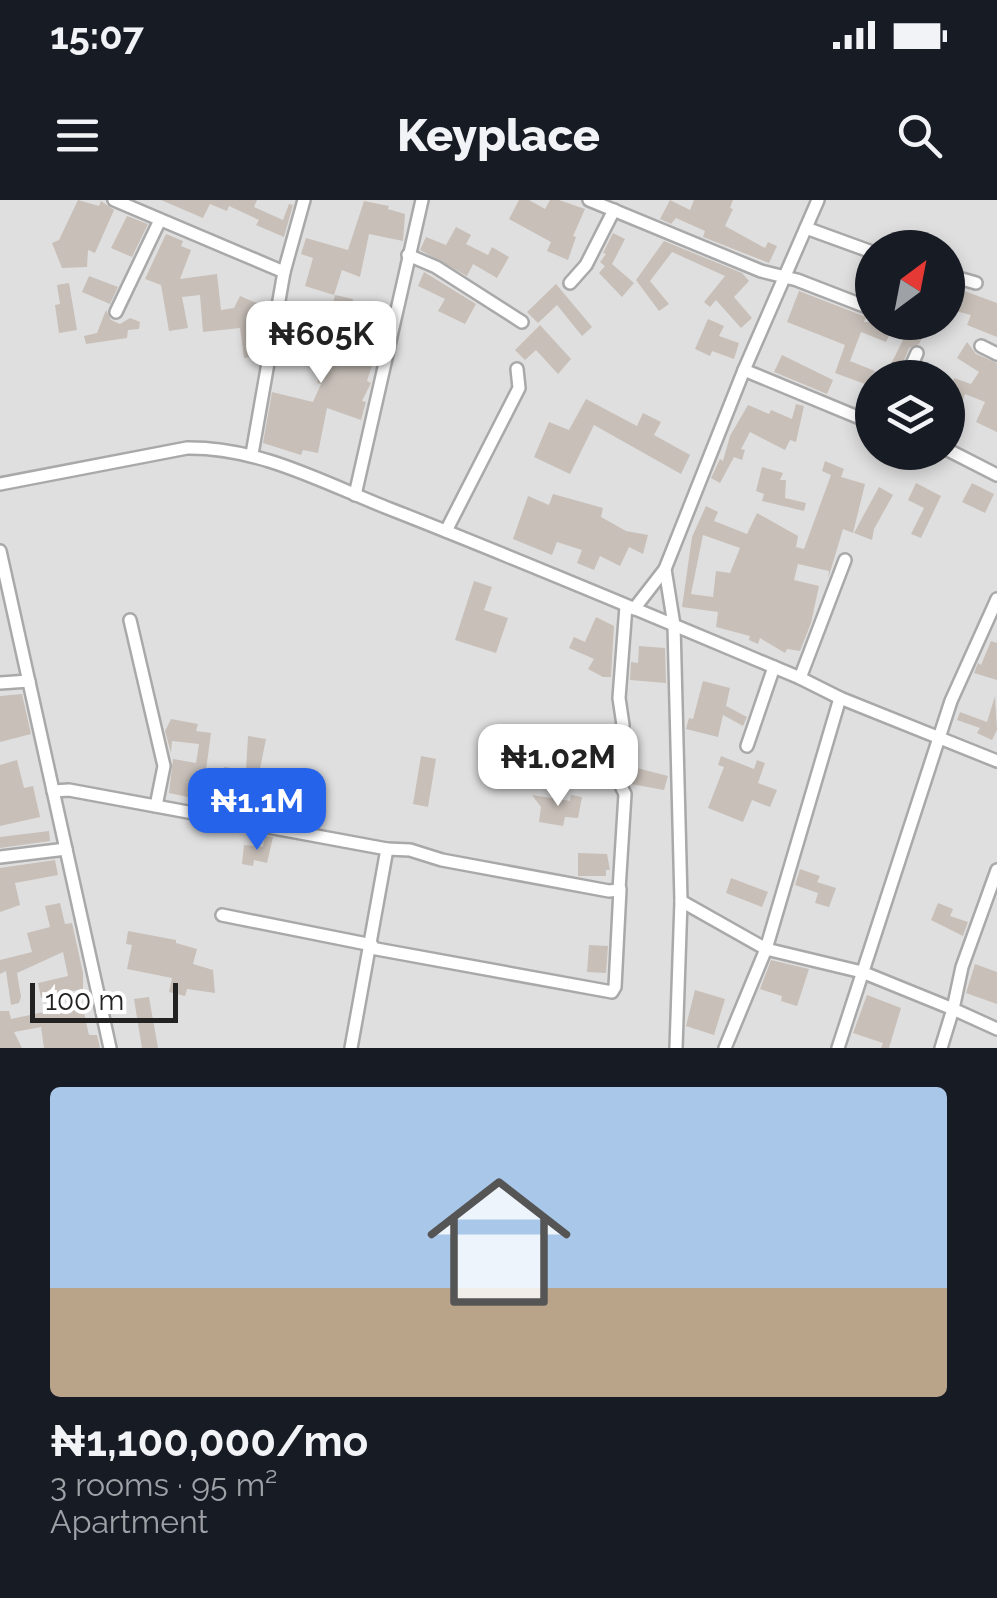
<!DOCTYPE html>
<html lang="en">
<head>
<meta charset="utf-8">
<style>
	:root { --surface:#171b24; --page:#20242c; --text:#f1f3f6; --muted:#9ea1a6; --accent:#2563eb }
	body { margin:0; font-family:Raleway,sans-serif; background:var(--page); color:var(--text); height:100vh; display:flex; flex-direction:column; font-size:38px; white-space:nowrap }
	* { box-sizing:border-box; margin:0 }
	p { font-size:32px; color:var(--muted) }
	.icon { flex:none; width:55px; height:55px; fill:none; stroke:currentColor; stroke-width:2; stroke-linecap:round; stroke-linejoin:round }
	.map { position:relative; height:848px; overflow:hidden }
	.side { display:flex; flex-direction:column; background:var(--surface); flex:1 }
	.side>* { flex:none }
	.needle { width:65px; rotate:32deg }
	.fabs { position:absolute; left:855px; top:30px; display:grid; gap:20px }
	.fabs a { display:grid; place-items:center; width:110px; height:110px; border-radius:50%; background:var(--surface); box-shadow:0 5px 15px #0003; font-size:50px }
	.scale { position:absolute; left:30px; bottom:25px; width:148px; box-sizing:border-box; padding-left:10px; border:5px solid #222; border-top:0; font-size:28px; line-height:35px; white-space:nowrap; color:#222; -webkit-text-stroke:8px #fff; paint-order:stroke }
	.price { position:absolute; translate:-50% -85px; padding:0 22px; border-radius:20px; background:#fff; color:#222; font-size:32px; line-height:65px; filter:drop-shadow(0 2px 5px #0008) }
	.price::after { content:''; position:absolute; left:50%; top:60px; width:30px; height:22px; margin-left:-15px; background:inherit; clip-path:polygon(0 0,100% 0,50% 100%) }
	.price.on { background:var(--accent); color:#fff }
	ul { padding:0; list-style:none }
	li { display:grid; align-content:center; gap:20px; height:530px; padding:0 50px }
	li span { display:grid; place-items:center; height:310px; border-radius:10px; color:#555 }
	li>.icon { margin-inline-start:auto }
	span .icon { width:180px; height:180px; fill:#fffc; stroke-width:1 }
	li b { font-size:42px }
	.status { display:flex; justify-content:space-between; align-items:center; height:70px; padding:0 50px; background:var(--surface); direction:ltr }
	.status svg { height:28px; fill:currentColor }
	header { display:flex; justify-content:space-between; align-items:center; height:130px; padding:0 50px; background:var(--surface); font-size:45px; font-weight:800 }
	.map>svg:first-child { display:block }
	.residential { fill:#e0dfdf; fill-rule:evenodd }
	.building { fill:#c7bfb8; fill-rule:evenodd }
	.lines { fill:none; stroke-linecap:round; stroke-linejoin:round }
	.minor-casing { stroke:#a9a9a9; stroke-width:16 }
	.minor { stroke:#fff; stroke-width:11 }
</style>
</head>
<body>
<div class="status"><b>15:07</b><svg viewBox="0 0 49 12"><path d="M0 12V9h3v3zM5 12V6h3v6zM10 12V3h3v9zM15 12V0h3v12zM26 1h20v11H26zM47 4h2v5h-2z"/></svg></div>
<header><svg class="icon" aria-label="menu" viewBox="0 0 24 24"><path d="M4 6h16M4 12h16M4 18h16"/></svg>Keyplace<svg class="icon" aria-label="search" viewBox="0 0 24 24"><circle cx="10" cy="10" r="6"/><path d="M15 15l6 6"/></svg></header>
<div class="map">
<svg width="997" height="848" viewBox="0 0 997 848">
	<rect width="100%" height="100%" fill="#f2efe9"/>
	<path class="residential" d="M0,0H997V848H0ZM872,48H948V122H872ZM872,178H948V252H872Z"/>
	<g class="building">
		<polygon points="78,0 99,6 101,1 114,10 95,53 88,50 87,67 62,68 52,43 59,40"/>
		<polygon points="161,0 257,0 254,7 283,20 289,4 293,5 284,37 256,25 259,20 229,6 227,11 210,4 203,18"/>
		<polygon points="519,0 529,0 545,9 550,0 559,0 585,9 573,36 576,37 568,60 547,51 551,42 509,19"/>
		<polygon points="670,0 690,10 694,0 733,0 730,8 733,9 725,26 765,48 768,42 777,46 769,63 703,37 705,31 676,18 671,24 660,19"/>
		<polygon points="364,1 389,6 388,9 405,14 403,41 369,34 360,77 342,70 334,95 305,86 313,58 301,54 306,38 348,50"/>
		<polygon points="127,16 148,24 132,57 111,48"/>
		<polygon points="456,27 471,35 466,44 488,55 492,47 509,57 497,78 473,64 467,76 420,50 426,37 446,45"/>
		<polygon points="613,33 625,39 612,64 634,83 622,97 599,73 605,66 600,62 606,54 603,53"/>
		<polygon points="166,34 183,41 181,46 191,50 180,79 217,74 221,110 234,108 240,96 268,108 265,127 256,123 260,156 244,158 240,128 203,132 200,95 182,97 188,128 169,131 161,85 145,79"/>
		<polygon points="664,41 742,73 749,81 734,97 752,118 741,128 716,100 710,107 704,102 725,76 672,52 650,81 669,104 659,111 636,80"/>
		<polygon points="424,72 476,104 465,124 438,111 445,99 418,86"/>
		<polygon points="89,76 118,87 110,104 82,92"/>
		<polygon points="69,83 77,130 59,133 55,105 60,104 57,85"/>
		<polygon points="556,84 592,127 582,136 557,105 538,123 527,112"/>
		<polygon points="948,85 997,103 997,137 967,125 971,115 948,109"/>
		<polygon points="799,91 866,117 864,122 882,122 893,127 886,142 861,132 850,161 875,171 865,184 835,173 845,145 787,122"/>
		<polygon points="335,95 353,99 343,146 375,156 367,181 371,183 362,201 366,202 361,220 327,208 318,253 303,250 301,255 263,243 272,192 313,202 321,184 317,183 324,153 284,142 288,126 326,136"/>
		<polygon points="106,110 111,120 120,124 130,118 140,122 139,129 128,130 127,138 86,144 84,136 97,133"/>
		<polygon points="708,119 724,126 719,136 739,143 734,159 712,151 710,156 695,149"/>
		<polygon points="912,122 919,126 921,122 930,122 919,144 909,148 897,178 884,178"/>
		<polygon points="540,125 571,159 558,174 536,150 525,160 515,150"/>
		<polygon points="967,142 976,154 997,163 997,232 976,222 985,202 965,194 962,203 948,198 954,178 971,184 979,172 957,158"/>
		<polygon points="782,155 833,180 827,194 774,172"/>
		<polygon points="586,199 637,226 643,213 661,222 654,235 690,255 681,274 594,225 570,274 534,257 549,222 569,230"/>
		<polygon points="796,204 804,206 796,242 790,240 785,250 750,232 741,249 745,250 742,260 734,257 720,283 711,278 720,259 723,261 730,236 748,205 769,214 771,210 792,219"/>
		<path d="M825,261L844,269L841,277L865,284L853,333L843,329L828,379L829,371L798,364L794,380L819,386L811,423L800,451L787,449L785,453L760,438L758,444L749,440L750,436L716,427L718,412L682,407L692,337L706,306L718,312L714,321L747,334L757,313L798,336L796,347L804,349L831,275L822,271ZM703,335L740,348L730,373L716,371L713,397L691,394Z"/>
		<polygon points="762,267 783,273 780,280 786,280 785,298 806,303 804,311 762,301 764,294 756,291"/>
		<polygon points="916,283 941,296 921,338 911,334 924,308 908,300"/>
		<polygon points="972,283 994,294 985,313 962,302"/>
		<polygon points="879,287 893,295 874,329 872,340 854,333"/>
		<polygon points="553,294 603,308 601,317 626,331 648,335 643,354 629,347 620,366 600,356 594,370 577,363 582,350 557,342 552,355 513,339 528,296 549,305"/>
		<polygon points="474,381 492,387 484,410 508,418 496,453 455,440"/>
		<polygon points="596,417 614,426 611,477 603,477 588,469 594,459 569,448 574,437 585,442"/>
		<polygon points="991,441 997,443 997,480 974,473 978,463 981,465"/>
		<polygon points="639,446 665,448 666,483 630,480 631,462 638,463"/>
		<polygon points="703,481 730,488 726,506 747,517 743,526 723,515 718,537 686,529 689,518 693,519"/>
		<polygon points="22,494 31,534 0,542 0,496"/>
		<polygon points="995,496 997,530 992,540 977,533 980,528 957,520 960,512 987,522"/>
		<polygon points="171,519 198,524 196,531 211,533 202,600 169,593 173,559 196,563 199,544 172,541 171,553 165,531"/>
		<polygon points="248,536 266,539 255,593 221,588 224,567 246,570"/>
		<polygon points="421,556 436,559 428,607 413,604"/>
		<polygon points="721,556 754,569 757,560 765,563 758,583 777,590 770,607 752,600 743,622 708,608 724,567 718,565"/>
		<polygon points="17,560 24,588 33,586 40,617 0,626 0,565"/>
		<polygon points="633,567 668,576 664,590 631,584"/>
		<polygon points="532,595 570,601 571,595 582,597 578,618 565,617 563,626 539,622 541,607"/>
		<polygon points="49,631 50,641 0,648 0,637"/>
		<polygon points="265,636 273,637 267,663 254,660 253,666 242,664 244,645 263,647"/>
		<polygon points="578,653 607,654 610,670 606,670 606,676 578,676"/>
		<polygon points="55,660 58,675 15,683 20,705 0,712 0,668"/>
		<polygon points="800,669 820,676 817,682 836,688 829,707 815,703 818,693 795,685"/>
		<polygon points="731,678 768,692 762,707 726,693"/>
		<polygon points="60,703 65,724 72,723 83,773 83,789 41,798 38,783 68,776 63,752 17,773 21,797 19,803 11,805 6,771 0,774 0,760 32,752 27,733 50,727 45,706"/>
		<polygon points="938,703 953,709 950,716 968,722 963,736 931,720"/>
		<polygon points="128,731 176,740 176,743 197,749 193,764 213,770 215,793 187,789 185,796 169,792 172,778 127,769 132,745 126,744"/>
		<polygon points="589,745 608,746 606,773 587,772"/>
		<polygon points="771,760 809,769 797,806 781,801 782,796 760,789"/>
		<polygon points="975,764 997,772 997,804 966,793"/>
		<polygon points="695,790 725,799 714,835 686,826"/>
		<polygon points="867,795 901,808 889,848 881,848 883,843 853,833"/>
		<polygon points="149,797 158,848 142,848 134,799"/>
		<polygon points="82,804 89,835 97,835 100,848 44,848 41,827 14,832 22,848 0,848 0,811 9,811 11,819"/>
	</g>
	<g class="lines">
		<g class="minor-casing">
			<g id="minor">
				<polyline points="114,0 284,72"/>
				<polyline points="589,0 761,71 797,80 872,109"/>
				<polyline points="806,28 872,52"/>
				<polyline points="408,55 436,67 522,122"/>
				<polyline points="948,75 976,83"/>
				<polyline points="570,83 586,65 614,10"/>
				<polyline points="116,112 160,20"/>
				<polyline points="981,146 997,154"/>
				<polyline points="744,170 872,223"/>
				<polyline points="906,178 917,153"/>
				<polyline points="948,250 997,275"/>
				<polyline points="252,254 284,72 304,0"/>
				<path d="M0,284L187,248C260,247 324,283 390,309C528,363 664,421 800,478L840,498L997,561"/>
				<polyline points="355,295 422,0"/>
				<polyline points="446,331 519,188 517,169"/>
				<polyline points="0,351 110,848"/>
				<polyline points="665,369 674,425 681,701 676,848"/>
				<polyline points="634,409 665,369 744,170 818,0"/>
				<polyline points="130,420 164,566 156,606"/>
				<polyline points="800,478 845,360"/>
				<polyline points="0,483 29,481"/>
				<polyline points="747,546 774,467"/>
				<polyline points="53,591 69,590 387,649 351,848"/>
				<polyline points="387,649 410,650 442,660 609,691 619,690 625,594 619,582 623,525 619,498 626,406"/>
				<polyline points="0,657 66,649"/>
				<polyline points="997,670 962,767 953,809 997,829"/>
				<polyline points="681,701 766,749 840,498"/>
				<polyline points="222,715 372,745"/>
				<polyline points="371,748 612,792 615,787 620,689"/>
				<polyline points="725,848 766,749 862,772 953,809 941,848"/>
				<polyline points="838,848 951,501 997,399"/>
			</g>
		</g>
		<use href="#minor" class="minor"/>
	</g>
</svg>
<div class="fabs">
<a><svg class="needle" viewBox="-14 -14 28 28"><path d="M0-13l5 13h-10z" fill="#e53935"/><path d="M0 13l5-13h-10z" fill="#9ea1a6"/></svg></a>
<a><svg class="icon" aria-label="layers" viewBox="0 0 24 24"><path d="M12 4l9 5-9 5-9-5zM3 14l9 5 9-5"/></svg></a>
</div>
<div class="scale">100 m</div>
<b class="price" style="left:321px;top:186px">₦605K</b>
<b class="price" style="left:558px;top:609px">₦1.02M</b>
<b class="price on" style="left:257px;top:653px">₦1.1M</b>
</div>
<section class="side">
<ul>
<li><span style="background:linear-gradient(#a9c7e8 65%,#b9a48a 0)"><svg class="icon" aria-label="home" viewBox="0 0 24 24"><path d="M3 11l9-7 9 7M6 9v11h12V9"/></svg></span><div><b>₦1,100,000/mo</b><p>3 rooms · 95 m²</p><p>Apartment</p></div></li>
</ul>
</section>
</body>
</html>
